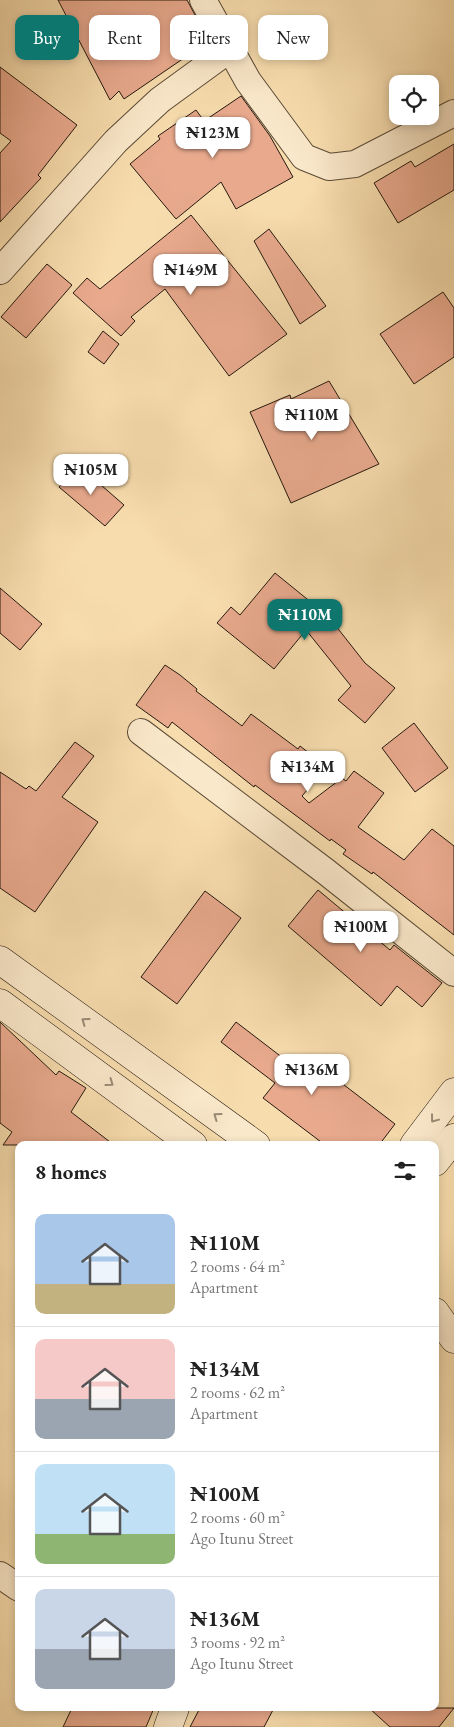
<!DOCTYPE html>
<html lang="en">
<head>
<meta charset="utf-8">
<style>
	:root { --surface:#fff; --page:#f6f6f6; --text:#222; --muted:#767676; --line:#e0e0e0; --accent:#0f766e }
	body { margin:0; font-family:"EB Garamond",serif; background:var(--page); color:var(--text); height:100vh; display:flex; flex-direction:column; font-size:19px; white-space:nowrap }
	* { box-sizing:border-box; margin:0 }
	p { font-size:16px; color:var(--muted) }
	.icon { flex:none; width:28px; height:28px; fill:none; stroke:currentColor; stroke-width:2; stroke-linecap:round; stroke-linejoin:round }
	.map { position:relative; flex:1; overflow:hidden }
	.details { position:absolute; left:15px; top:1141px; width:424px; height:570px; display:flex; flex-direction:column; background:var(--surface); border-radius:10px; box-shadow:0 2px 8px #0003 }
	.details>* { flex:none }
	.top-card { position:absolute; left:15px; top:15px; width:425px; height:45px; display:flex; gap:10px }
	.fabs { position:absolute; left:389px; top:75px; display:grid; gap:10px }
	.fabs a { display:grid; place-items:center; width:50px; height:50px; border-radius:10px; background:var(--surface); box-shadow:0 2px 8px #0003; font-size:25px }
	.price { position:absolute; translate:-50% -42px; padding:0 11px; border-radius:10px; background:#fff; color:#222; font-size:16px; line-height:32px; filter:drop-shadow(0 1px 2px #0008) }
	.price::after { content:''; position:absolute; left:50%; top:30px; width:15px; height:11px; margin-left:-8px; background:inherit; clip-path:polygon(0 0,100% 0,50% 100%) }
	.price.current { background:var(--accent); color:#fff }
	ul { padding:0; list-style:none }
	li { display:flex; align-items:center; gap:15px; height:125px; padding:0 20px }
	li+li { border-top:1px solid var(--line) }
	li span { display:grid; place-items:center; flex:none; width:140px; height:100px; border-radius:10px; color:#555 }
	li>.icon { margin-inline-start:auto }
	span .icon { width:60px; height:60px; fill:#fffc; stroke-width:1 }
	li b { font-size:21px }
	h2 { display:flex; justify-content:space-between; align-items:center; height:60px; padding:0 20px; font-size:21px }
	.tag { padding:0 18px; border-radius:10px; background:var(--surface); box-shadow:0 2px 8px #0003; font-size:18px; line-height:45px }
	.tag.current { background:var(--accent); color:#fff }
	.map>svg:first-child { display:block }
	.building { fill:#e8a98d; stroke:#25190e }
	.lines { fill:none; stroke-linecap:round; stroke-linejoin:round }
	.street-casing { stroke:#5a4a36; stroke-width:28 }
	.secondary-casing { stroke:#25190e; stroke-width:29 }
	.street { stroke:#fae8ca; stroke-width:26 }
	.secondary { stroke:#fae8ca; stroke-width:28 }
	.oneway { stroke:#9a8b75 }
</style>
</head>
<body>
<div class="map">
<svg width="454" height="1727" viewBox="0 0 454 1727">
	<rect width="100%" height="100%" fill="#f7dcad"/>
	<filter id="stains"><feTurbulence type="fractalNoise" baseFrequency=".004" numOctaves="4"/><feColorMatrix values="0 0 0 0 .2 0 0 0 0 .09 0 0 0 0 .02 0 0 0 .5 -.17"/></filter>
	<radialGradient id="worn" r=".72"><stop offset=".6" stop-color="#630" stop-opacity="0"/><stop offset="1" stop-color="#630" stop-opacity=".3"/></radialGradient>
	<g class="building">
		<polygon points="58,0 187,0 209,41 124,99 119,91 110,100"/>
		<polygon points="0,67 77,125 38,175 41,178 0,222 0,153 11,141 0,133"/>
		<polygon points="241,96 270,136 293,177 236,209 221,182 176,219 130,164 160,139 158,136 196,110 204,121"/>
		<polygon points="454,144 454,190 398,223 374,183 411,161 415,167"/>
		<polygon points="191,215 287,334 229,376 165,289 131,317 135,321 121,336 73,293 87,278 100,289"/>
		<polygon points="269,229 326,306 300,324 254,241"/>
		<polygon points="47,264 72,285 26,338 1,317"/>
		<polygon points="443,292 454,308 454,357 414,384 380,334"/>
		<polygon points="103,331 119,344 104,364 88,352"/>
		<polygon points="329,381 379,464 291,503 250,412 290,395 291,399"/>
		<polygon points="78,465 124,505 105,526 59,487"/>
		<polygon points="275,573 328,616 365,663 395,688 365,723 338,700 351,686 306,630 274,669 217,623 231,607 240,615"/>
		<polygon points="0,588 42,624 20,650 0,633"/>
		<polygon points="165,665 180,675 197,689 196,691 242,726 251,714 298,749 300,746 327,767 302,796 309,803 342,778 346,781 354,771 384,793 358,827 404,860 432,829 454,846 454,935 373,872 372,874 343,854 346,850 331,839 330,841 255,785 254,787 172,722 168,728 136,705"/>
		<polygon points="414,723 448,768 415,792 382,748"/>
		<polygon points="75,742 94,756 62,797 98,822 35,912 0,888 0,772 26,789 29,786 36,791"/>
		<polygon points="318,890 390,950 394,945 442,983 422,1007 397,986 381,1006 288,926"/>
		<polygon points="205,891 241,918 177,1004 141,977"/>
		<polygon points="0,1022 56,1075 59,1071 86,1088 71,1112 114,1145 3,1145 12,1132 0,1123"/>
		<polygon points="236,1022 296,1068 305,1055 395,1124 379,1145 325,1145 263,1098 275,1083 221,1042"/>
		<polygon points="72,1708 154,1708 146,1727 63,1727"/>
		<polygon points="200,1708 274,1708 264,1727 190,1727"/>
		<polygon points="369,1708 454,1708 439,1727 390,1727"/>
	</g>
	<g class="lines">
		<g class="street-casing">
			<g id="street">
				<polyline points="203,0 248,81 304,157 329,167 355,164 454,113"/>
				<polyline points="0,271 116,141 160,100 230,49"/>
				<polyline points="141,732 325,871 454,973"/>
				<polyline points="0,1575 19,1588"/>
			</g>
		</g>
		<g class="secondary-casing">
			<g id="secondary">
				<polyline points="0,960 256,1145"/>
				<polyline points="0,1003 193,1145"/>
				<polyline points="414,1145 454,1092"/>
				<polyline points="435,1162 454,1138"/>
				<polyline points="435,1312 454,1339"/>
				<polyline points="168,1727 175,1708"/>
			</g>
		</g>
		<use href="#street" class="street"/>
		<use href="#secondary" class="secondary"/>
	</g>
	<defs><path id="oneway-chevron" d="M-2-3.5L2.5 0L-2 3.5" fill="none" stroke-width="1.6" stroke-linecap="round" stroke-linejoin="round" transform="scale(1.25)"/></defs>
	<g class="oneway">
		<use href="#oneway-chevron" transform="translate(85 1021) rotate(-144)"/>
		<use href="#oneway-chevron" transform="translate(110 1083) rotate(36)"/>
		<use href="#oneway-chevron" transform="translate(217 1116) rotate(-144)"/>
		<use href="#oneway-chevron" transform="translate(434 1119) rotate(127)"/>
	</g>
	<rect width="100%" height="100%" filter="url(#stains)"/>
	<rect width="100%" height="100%" fill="url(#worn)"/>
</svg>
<div class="fabs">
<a><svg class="icon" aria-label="locate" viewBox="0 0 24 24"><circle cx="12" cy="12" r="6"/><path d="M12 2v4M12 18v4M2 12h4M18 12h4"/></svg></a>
</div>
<b class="price" style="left:213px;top:159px">₦123M</b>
<b class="price" style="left:191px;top:296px">₦149M</b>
<b class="price" style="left:312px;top:441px">₦110M</b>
<b class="price" style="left:91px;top:496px">₦105M</b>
<b class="price current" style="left:305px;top:641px">₦110M</b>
<b class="price" style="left:308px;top:793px">₦134M</b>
<b class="price" style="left:361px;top:953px">₦100M</b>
<b class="price" style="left:312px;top:1096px">₦136M</b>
<div class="top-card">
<a class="tag current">Buy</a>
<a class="tag">Rent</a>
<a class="tag">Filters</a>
<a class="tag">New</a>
</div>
<section class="details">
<h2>8 homes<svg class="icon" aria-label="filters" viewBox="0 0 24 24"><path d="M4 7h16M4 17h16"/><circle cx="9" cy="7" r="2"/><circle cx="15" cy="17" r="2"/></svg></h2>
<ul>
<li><span style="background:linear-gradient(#a9c7e8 70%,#c2b280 0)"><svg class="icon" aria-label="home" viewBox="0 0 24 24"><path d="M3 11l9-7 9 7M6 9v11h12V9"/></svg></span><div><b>₦110M</b><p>2 rooms · 64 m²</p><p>Apartment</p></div></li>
<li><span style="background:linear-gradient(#f6c9c9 60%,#9aa5b1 0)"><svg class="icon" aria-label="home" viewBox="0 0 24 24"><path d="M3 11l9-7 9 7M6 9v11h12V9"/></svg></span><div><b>₦134M</b><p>2 rooms · 62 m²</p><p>Apartment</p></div></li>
<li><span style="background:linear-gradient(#bfe0f5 70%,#8fb573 0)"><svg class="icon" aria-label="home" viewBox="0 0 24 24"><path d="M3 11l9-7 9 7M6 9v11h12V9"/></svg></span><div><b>₦100M</b><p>2 rooms · 60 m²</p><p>Ago Itunu Street</p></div></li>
<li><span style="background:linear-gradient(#c9d6e8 60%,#9aa5b1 0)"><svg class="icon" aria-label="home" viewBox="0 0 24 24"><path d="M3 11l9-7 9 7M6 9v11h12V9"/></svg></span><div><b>₦136M</b><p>3 rooms · 92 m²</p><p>Ago Itunu Street</p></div></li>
</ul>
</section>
</div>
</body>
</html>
